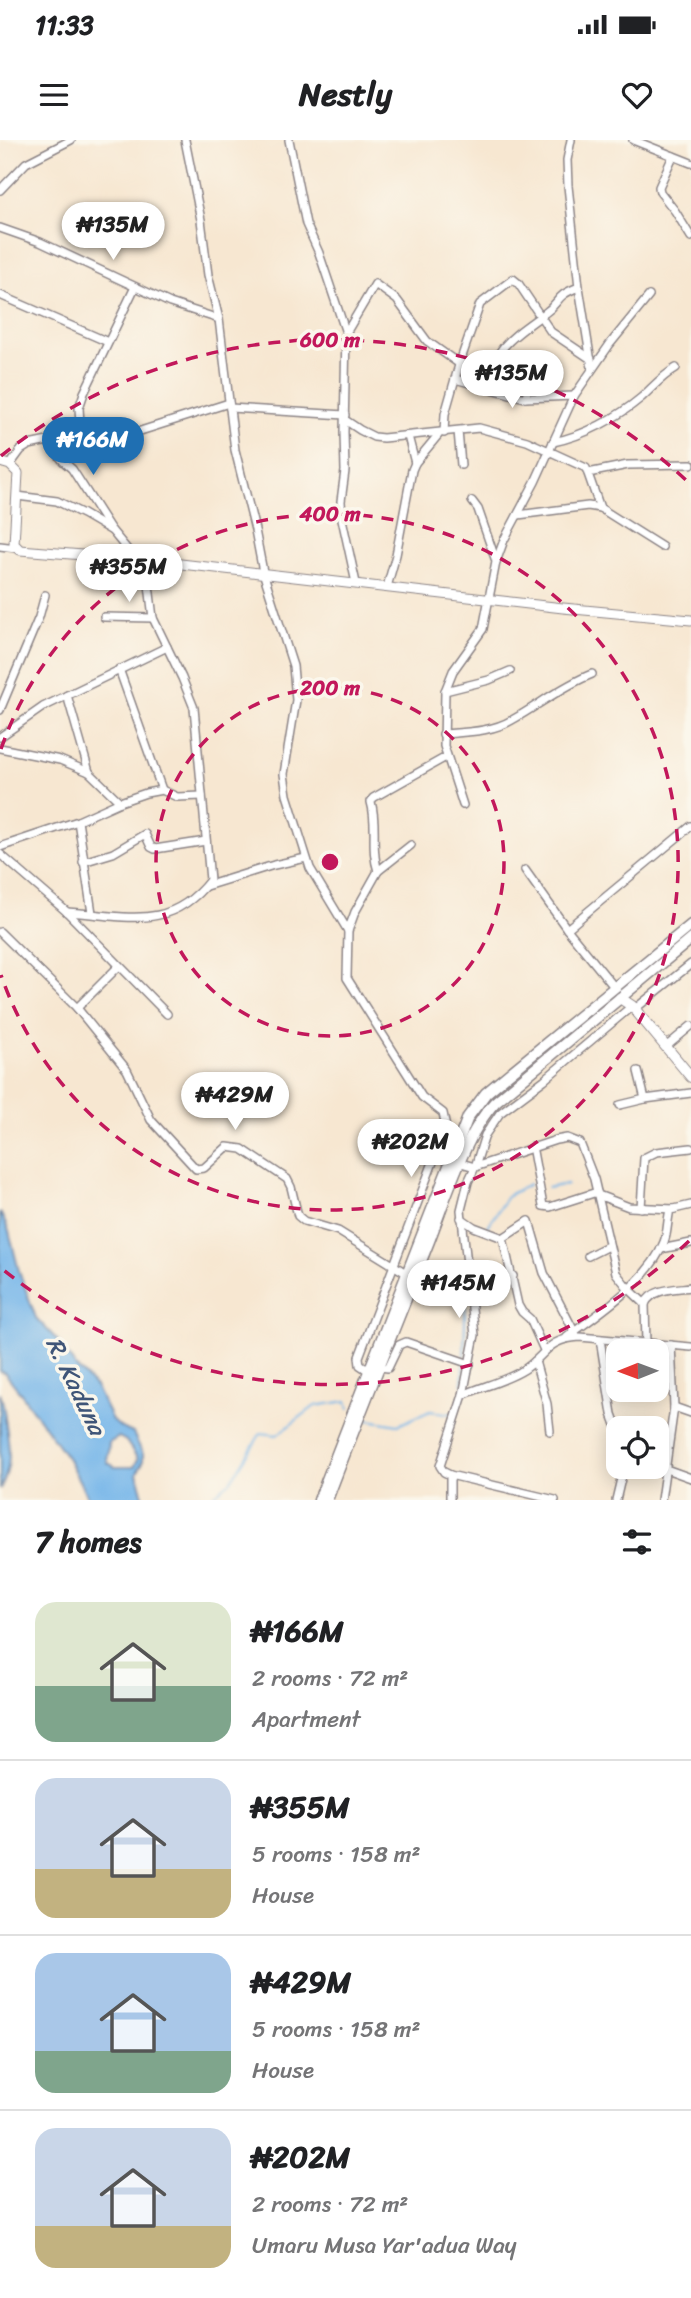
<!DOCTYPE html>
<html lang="en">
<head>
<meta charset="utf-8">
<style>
	:root { --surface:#fff; --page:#f6f6f6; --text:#202124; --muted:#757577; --line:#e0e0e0; --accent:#1f6fb2 }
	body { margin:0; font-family:Sriracha,sans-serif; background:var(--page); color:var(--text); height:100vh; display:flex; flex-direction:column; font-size:26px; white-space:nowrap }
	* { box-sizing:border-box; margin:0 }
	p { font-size:23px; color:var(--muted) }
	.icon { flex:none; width:38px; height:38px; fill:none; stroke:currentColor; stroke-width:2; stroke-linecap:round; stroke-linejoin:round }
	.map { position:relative; height:1360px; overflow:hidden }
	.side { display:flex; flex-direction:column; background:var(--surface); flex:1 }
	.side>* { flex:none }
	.needle { width:46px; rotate:269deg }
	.fabs { position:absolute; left:606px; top:1199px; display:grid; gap:14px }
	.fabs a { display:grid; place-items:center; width:63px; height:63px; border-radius:14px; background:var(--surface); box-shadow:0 4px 18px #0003; font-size:35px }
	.price { position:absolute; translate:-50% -60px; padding:0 16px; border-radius:24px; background:#fff; color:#222; font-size:23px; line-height:46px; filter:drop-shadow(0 2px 4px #0008) }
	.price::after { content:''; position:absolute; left:50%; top:42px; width:21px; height:16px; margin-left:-10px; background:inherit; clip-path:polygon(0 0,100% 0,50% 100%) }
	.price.on { background:var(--accent); color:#fff }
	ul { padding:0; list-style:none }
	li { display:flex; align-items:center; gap:21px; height:175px; padding:0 35px }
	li+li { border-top:2px solid var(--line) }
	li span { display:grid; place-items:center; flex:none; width:196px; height:140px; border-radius:21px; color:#555 }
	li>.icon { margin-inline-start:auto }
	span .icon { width:84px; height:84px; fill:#fffc; stroke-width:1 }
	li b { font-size:30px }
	h2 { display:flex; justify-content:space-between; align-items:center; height:84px; padding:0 35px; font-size:30px }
	.status { display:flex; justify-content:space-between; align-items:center; height:49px; padding:0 35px; background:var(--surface); direction:ltr }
	.status svg { height:19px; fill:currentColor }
	header { display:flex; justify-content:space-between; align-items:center; height:91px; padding:0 35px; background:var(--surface); font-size:32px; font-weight:700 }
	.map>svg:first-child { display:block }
	.water { fill:#75b5e9; stroke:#4c6c92; stroke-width:2; fill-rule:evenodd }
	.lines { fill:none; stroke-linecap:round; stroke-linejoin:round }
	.stream { stroke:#75b5e9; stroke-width:2 }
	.minor-casing { stroke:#8c8486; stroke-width:10 }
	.tertiary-casing { stroke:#8c8486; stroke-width:11 }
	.secondary-casing { stroke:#8c8486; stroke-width:12 }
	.primary-casing { stroke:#8c8486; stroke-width:13 }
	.minor { stroke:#fff; stroke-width:7 }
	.tertiary { stroke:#fff; stroke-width:9 }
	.secondary { stroke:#fff; stroke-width:10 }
	.primary { stroke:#fff; stroke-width:10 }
	.ring { fill:none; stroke:#c2185b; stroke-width:3.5; stroke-dasharray:12 9 }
	.labels { text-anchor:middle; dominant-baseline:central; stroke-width:7; stroke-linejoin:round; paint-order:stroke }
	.water-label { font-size:24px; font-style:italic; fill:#3f5578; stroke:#fbf7ec }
	.centre { fill:#c2185b; stroke:#fbf7ec; stroke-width:3.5 }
	.ring-label { font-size:21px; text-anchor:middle; font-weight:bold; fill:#c2185b; stroke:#fbf7ec; stroke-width:7; stroke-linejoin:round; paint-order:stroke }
</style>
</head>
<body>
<div class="status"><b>11:33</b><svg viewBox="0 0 49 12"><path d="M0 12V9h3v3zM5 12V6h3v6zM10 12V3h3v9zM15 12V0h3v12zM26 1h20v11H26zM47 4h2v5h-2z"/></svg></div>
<header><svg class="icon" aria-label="menu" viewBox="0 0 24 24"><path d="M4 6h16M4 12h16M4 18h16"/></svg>Nestly<svg class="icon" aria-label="heart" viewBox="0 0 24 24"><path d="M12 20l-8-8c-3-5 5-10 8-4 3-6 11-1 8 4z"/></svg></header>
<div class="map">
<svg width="691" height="1360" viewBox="0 0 691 1360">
	<rect width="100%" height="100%" fill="#fbf7ec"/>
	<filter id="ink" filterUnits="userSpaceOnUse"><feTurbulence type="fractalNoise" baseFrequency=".0143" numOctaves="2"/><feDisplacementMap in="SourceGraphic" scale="14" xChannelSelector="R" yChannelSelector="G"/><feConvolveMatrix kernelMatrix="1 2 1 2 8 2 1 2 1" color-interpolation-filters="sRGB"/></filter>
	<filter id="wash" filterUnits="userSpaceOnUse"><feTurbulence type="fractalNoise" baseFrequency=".00686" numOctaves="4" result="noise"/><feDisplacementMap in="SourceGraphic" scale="28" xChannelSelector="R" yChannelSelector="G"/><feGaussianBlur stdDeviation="1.57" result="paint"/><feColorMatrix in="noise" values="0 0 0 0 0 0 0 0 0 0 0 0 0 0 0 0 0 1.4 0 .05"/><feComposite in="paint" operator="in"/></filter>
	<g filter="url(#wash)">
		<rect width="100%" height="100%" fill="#f7e7d1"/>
		<g class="water">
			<path d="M0,1072L9,1091L19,1131L36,1178L59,1202L75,1226L96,1248L112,1280L121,1288L133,1293L143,1314V1322L137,1333L144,1360H89L68,1319L19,1251L5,1233L0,1231ZM119,1297L126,1301L138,1319L134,1327H115L107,1322L109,1303Z"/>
			<path d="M0,1252C4,1263 4,1273 6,1285C10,1309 12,1327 0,1349Z"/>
		</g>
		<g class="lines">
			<g class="stream">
				<polyline points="547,1048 567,1044"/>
				<polyline points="487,1088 507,1056 529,1044"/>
				<polyline points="464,1217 466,1146"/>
				<polyline points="462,1244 463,1225"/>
				<polyline points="363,1279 398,1285 430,1271 453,1274"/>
				<polyline points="207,1360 230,1342 261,1293 277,1295 315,1266 347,1261 349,1268"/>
			</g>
		</g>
	</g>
	<g filter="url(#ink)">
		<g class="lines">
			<g class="minor-casing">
				<g id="minor">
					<polyline points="185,0 201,80 208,135 219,179 235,310 255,390 263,432 293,526 296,560 284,634 287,655 310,728 348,791 347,838 422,957 443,973 446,988 359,1217 360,1225 369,1231"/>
					<polyline points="289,0 306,84 319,113 346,193 344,292 345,331 341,361 342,379 356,443"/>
					<polyline points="571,0 567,20 568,46 579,147 592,228"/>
					<polyline points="633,0 691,23"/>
					<polyline points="673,16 659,47 660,52 675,71 691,97"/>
					<polyline points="0,50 26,23 71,0"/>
					<polyline points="0,88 40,102 170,163 219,179"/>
					<polyline points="0,155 108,202"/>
					<polyline points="346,193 375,144 397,160 427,201 458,223 459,225 445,274 444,293"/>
					<polyline points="459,225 480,164 513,139 518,143 551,192 591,219"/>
					<polyline points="455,239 525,258 574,256"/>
					<path d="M483,247C500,203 508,200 545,173C561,162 554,156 579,147"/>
					<polyline points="525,258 538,223"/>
					<polyline points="230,268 345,275"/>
					<polyline points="345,280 360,290 374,297 383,298 479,288 527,301 586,328 600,368"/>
					<polyline points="458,291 461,325"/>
					<polyline points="408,296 415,323"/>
					<polyline points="81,298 79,268 84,253 135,147"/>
					<polyline points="48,301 63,321 72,329 111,390"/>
					<path d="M553,302C584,296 617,278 642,257C654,246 662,236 676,228"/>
					<polyline points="10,325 21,310 29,305 62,298 115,299 229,263"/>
					<polyline points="588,333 628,325 691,324"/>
					<polyline points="17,356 57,361 83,374 112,391 135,419"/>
					<polyline points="472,361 478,369 496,421"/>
					<polyline points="518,375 588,366 600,368 662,407"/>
					<polyline points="0,406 16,408"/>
					<polyline points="387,447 396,415 412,330 415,323 439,294"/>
					<polyline points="104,477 153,478"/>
					<polyline points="119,529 162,650"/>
					<polyline points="445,551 489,540 510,531"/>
					<polyline points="67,555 89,632"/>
					<polyline points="0,570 39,477 45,455"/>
					<path d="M443,594C466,592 492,592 512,580C539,565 562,546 592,534"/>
					<polyline points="0,597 43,567 167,507"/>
					<polyline points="0,608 60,620 89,632 120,662"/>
					<polyline points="463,665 444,606 445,551 453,531 483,489 496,422 504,400 535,342 574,256 610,204 649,156"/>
					<polyline points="78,681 92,773"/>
					<polyline points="0,707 78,681 120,662 146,653 162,650 177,657 202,656"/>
					<polyline points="0,714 67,772 167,874"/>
					<polyline points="83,722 113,713 145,694 151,707 155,709 206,701"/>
					<polyline points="525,730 567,789"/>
					<path d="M378,731C370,708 378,685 371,662L373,658L446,617"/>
					<polyline points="206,746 274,725 306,718"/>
					<path d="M67,772C124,775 169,793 210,740L194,568L182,538L153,478L146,420"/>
					<polyline points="348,791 355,772 378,731 411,705"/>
					<polyline points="0,792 77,868 127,930 151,980 196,1029 204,1028 227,1007 242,1009 287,1039 291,1047 298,1076 304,1081 338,1091 406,1133"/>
					<polyline points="615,848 567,789 691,686"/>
					<polyline points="632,866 544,940 500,973 485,995 475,1027 556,1000 567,998 580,1003 594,1039 616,1133 628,1148 645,1164"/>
					<polyline points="77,868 119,826"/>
					<polyline points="636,868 691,824"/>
					<polyline points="667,906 691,886"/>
					<polyline points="638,931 645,959 691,953"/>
					<polyline points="620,965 645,959"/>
					<polyline points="532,1006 543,1066 550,1067 597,1052"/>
					<polyline points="461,1023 475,1027 468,1042 461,1070 475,1195 463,1255 440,1326 444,1332 450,1335 555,1360"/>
					<polyline points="598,1055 629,1067 674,1069"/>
					<polyline points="641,1068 644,1018 656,1012 691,1008"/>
					<polyline points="461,1078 474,1087 503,1098"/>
					<polyline points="503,1098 529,1081 544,1133 575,1193"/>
					<polyline points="503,1098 518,1165 522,1172 530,1179 544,1210"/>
					<polyline points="661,1109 691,1103"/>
					<polyline points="588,1116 608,1106"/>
					<polyline points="470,1146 513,1136"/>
					<path d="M567,1197C599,1173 649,1141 664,1102C668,1092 667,1081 670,1070L691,1065"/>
					<polyline points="600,1199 612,1274 618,1290"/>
					<path d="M646,1204L645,1164C652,1148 676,1149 691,1147"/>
					<polyline points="535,1221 547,1264 550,1291"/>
					<polyline points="379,1227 388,1228 399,1205 406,1202 470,1224"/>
					<path d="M463,1255C481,1247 502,1242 520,1232C546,1218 544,1199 580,1197L691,1207"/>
					<polyline points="674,1267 691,1273"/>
					<polyline points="666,1329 691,1338"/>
					<polyline points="450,1360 450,1335"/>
					<polyline points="616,1360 624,1326"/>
					<polyline points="661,1360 674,1267 671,1205"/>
				</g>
			</g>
			<g class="tertiary-casing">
				<polyline id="tertiary" points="0,322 10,325 18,333 14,404 20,410 146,420 563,468 691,480"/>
			</g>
			<g class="secondary-casing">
				<polyline id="secondary" points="620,858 632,866 691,937"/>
			</g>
			<g class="primary-casing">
				<g id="primary">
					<polyline points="319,1360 468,977 486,953 504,938 691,785"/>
					<path d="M327,1360C360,1273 395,1187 429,1101C445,1060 465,994 495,962L691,799"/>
				</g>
			</g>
			<use href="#minor" class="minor"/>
			<use href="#tertiary" class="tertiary"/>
			<use href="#secondary" class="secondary"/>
			<use href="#primary" class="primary"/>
		</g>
	</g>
	<g class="ring">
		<circle cx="330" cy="722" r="174"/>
		<path d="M1 609A348 348 0 1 1 1 835"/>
		<path d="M689 1101A522 522 0 0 1 1 1128M1 316A522 522 0 0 1 689 343"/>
	</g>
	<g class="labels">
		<g class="water-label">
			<text transform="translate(76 1246) rotate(64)">R. Kaduna</text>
		</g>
	</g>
	<circle cx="330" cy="722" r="10" class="centre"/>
	<g class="ring-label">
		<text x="330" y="207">600 m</text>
		<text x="330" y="381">400 m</text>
		<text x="330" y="555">200 m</text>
	</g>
</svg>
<div class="fabs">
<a><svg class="needle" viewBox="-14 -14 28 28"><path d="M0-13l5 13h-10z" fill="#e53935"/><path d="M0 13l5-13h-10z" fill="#757577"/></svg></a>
<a><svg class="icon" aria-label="locate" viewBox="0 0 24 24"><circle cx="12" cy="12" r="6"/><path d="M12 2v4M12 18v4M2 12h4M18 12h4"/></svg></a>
</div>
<b class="price" style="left:113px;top:122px">₦135M</b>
<b class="price" style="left:512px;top:270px">₦135M</b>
<b class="price on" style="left:93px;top:337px">₦166M</b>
<b class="price" style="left:129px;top:464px">₦355M</b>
<b class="price" style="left:235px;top:992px">₦429M</b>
<b class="price" style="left:411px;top:1039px">₦202M</b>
<b class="price" style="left:459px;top:1180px">₦145M</b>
</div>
<section class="side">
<h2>7 homes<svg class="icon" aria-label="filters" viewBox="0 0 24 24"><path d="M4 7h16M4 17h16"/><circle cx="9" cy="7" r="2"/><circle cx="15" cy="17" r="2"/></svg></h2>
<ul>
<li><span style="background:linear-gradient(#dfe7d0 60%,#7fa58c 0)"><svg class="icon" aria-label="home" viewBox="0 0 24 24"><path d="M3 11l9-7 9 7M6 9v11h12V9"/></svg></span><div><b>₦166M</b><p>2 rooms · 72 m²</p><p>Apartment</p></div></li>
<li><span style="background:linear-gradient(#c9d6e8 65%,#c2b280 0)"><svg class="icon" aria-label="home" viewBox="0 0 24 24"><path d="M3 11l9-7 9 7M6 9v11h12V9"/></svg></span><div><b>₦355M</b><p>5 rooms · 158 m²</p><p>House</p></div></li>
<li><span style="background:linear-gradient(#a9c7e8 70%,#7fa58c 0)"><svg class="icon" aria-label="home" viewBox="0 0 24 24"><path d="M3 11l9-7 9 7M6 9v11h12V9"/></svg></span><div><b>₦429M</b><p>5 rooms · 158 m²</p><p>House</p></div></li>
<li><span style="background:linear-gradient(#c9d6e8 70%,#c2b280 0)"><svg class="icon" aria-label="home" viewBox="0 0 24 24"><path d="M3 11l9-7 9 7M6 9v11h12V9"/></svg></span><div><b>₦202M</b><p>2 rooms · 72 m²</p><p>Umaru Musa Yar'adua Way</p></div></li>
</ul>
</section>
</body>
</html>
